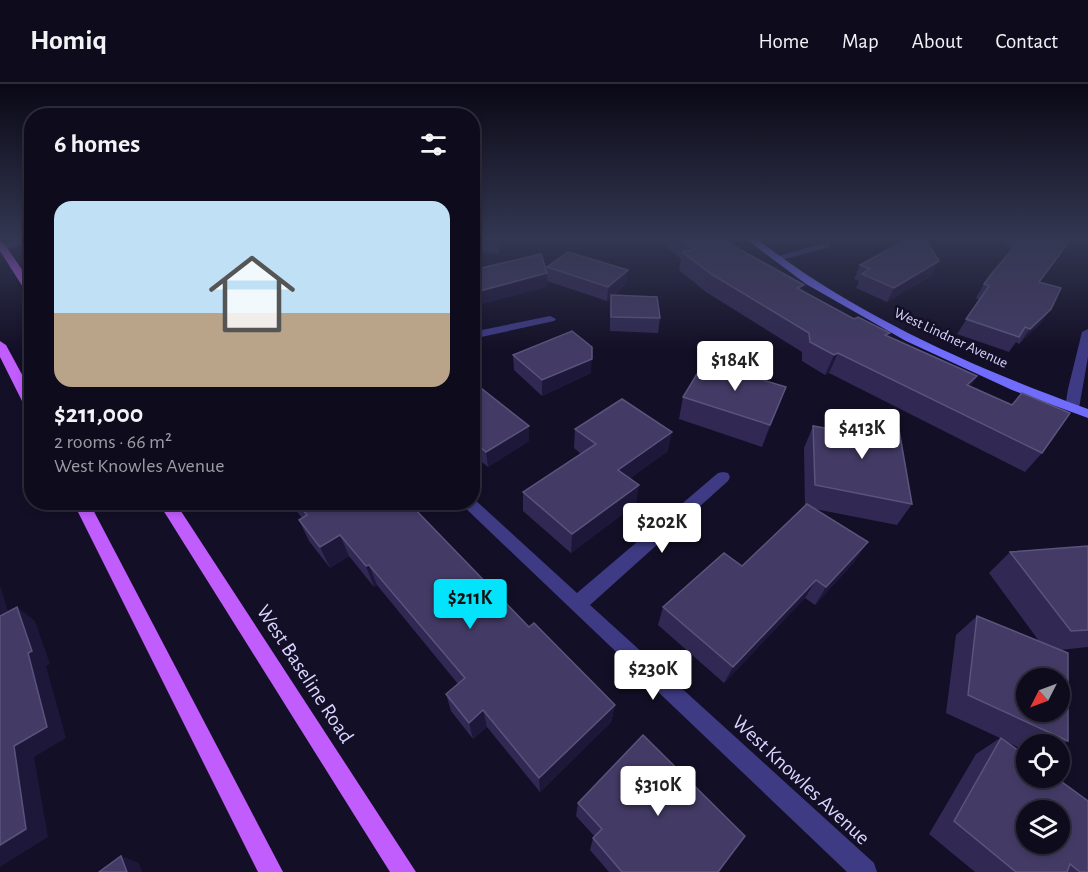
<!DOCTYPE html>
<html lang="en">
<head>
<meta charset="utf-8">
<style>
	:root { --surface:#0e0b1c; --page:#1c1929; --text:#f1f3f6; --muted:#9b9ba3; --line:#2e2b3b; --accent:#03e3fc }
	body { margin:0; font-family:"Alegreya Sans",sans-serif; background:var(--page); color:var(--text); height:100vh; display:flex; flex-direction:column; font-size:22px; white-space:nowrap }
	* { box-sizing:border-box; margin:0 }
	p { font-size:20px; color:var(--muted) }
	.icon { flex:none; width:33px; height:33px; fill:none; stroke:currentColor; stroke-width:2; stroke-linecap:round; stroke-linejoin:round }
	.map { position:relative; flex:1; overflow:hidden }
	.details { position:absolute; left:24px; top:24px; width:456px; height:402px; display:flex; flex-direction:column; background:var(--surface); border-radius:24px; box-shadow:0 3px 9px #0003,0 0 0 2px var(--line) }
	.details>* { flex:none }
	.needle { width:39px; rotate:228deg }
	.controls { position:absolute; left:1016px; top:584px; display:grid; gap:12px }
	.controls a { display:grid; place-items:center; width:54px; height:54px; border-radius:50%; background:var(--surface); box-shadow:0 3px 9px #0003,0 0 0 2px var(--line); font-size:30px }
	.price { position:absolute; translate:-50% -51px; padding:0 14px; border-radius:6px; background:#fff; color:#222; font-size:20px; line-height:39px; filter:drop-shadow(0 2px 3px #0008) }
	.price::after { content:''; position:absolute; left:50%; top:36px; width:18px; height:14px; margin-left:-9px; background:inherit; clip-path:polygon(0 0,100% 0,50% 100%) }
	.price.selected { background:var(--accent); color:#111 }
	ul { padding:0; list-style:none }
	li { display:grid; align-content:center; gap:12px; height:318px; padding:0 30px }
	li span { display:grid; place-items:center; height:186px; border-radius:18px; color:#555 }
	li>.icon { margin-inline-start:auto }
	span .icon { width:108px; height:108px; fill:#fffc; stroke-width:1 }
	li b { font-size:26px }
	h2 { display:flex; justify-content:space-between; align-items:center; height:72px; padding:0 30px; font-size:26px }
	header { display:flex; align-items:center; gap:36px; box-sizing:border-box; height:84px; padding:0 30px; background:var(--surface); border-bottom:2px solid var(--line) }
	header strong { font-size:28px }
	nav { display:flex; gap:33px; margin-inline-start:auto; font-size:21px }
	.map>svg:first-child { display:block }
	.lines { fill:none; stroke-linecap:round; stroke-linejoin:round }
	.street { fill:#3e3b84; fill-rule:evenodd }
	.secondary { fill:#706dfd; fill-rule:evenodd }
	.primary { fill:#c15dfd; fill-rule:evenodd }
	.wall { fill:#312953 }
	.shaded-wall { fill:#1d1739 }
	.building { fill:#433b65; stroke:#5a547d; stroke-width:1.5; fill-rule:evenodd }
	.labels { text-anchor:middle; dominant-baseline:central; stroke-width:5; stroke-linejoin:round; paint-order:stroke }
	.far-street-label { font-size:15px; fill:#d9d5fe; stroke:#130f26 }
	.near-street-label { font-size:21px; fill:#d9d5fe; stroke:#130f26 }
</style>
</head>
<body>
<header>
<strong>Homiq</strong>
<nav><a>Home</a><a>Map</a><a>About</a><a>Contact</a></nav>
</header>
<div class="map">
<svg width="1088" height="788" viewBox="0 0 1088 788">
	<rect width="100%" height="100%" fill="#130f26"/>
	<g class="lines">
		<g class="street">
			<polygon points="20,155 32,155 32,158 0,167 0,161"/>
			<polygon points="827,158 830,159 830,163 777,177 772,174"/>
			<polygon points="550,232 556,235 554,237 472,255 472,248"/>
			<polygon points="1088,245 1088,273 1079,324 1072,328 1065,324 1068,305 1082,248"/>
			<polygon points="723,388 728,389 730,393 728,397 590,521 874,779 877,788 847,788 459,418 472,418 473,414 577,509 718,389"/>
		</g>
		<path class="secondary" d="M746,155H757C855,231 972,283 1088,325V334L1012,306L906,257L806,200Z"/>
		<g class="primary">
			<polygon points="0,157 3,158 32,200 32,212 28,211 0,167"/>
			<polygon points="0,257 6,261 32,309 32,327 25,323 0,273"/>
			<polygon points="73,418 89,418 283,788 258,788"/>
			<polygon points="158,418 175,418 416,788 390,788"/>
		</g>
	</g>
	<g class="wall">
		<polygon points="472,155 501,155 499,169 472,168"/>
		<polygon points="658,155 721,155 802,207 854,235 888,252 977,292 970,303 1042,369 1025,388 829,289 825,291 802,277 802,268 706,208 679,186 681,175"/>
		<polygon points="997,155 1072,155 1040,198 1041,239 1019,260 1016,258 1009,268 957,250 979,216 976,214 984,200 1012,166"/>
		<polygon points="860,181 932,191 887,218 856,204 859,197 854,195"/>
		<polygon points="547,183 626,200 614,211 660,234 658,249 610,247 610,225 611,214 607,217 547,197"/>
		<polygon points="513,271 591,289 542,312 514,286"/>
		<polygon points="734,287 786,303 762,363 679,335 683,313"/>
		<polygon points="472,297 529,357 488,383 472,370"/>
		<polygon points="850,332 912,420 897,441 815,425 855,477 815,521 805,514 724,599 658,541 663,523 742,482 805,423 804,364 813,342 843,347"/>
		<polygon points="575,345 668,367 630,394 636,420 571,469 523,427 523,408 581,370 574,364"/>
		<polygon points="290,418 408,418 529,543 615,621 611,638 540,708 487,643 473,655 451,627 446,610 458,600 377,501 374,503 349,472 330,484 309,457 299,436 302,434"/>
		<polygon points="1088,462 1088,563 1060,566 1068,657 1059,662 1059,660 1026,660 1026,667 1003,656 1088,788 975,788 929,750 976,670 1000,654 946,629 956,551 977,532 1039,557 989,489 1010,468"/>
		<polygon points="578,719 718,788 609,788 590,766 593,754 595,753 576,732"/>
	</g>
	<g class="shaded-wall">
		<polygon points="498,155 501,155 499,169"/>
		<polygon points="1072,155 1066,164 1030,212 1039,198"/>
		<polygon points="939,177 932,191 887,218 894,204"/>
		<polygon points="628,186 626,200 607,217 608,203"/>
		<polygon points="547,189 547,203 472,223 472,209"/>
		<polygon points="804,201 797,219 797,204"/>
		<polygon points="1051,225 1041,239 1019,260 1030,245"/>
		<polygon points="838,269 829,289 825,291 834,271"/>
		<polygon points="592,275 591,289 542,312 542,296"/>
		<polygon points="977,292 964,312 967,301"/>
		<polygon points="786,303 778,325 762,363 770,341"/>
		<polygon points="529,342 529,357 488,383 486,368"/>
		<polygon points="672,348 668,367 616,405 618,386"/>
		<polygon points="639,401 636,420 571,469 572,450"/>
		<polygon points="340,451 349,472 330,484 320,463"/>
		<polygon points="868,458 855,477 815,521 826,503"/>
		<polygon points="369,481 377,501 374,503 366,482"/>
		<polygon points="816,496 805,514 724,599 733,583"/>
		<polygon points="0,501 14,548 0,537"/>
		<polygon points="17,523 35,537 50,580 46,582 66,654 34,673 48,753 0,783 0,761 28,569"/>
		<polygon points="615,621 611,638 540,708 539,694"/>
		<polygon points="483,626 487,643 473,655 469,639"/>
		<polygon points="121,772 139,779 142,788 127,788"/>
	</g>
	<g class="building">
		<polygon points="682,155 721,155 804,201 797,204 854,235 858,233 890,249 885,251 977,292 967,301 1012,321 1022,309 1070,329 1042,369 838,269 834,271 810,258 809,249 711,190 682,168 695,165"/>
		<polygon points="907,155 925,155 939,177 894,204 862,190 870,185 860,181"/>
		<polygon points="1021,155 1071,155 1039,198 1061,204 1051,225 1030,245 1025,243 1019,253 966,235 989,202 984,200 993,188"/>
		<polygon points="568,168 628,186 608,203 547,183"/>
		<polygon points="541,170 547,189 472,209 472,186"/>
		<polygon points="611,211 657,213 660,234 611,233"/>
		<polygon points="572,247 592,263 592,275 542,296 513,271"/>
		<polygon points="706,275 735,283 733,287 786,303 770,341 683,313"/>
		<polygon points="472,297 529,342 486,368 472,356"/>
		<polygon points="622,315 672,348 618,386 639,401 572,450 523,408 596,360 575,345"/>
		<polygon points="850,332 898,340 912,420 815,401 813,342 852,349"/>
		<polygon points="297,418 408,418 529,543 534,539 615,621 539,694 483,626 469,639 446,610 465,594 369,481 366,482 340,451 320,463 299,436 307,431"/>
		<polygon points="807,420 868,458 826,503 816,496 733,583 663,523 724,469 742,482"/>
		<polygon points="1088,462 1088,546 1071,547 1010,468"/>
		<polygon points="17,523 32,567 28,569 47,643 14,662 26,745 0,761 0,532"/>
		<path d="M977,532L1068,569V657L968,611ZM1026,594H1059V627H1026Z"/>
		<polygon points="643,651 745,752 718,788 622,788 593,754 602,745 578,719"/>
		<path d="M1001,654L1026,672V693H1055L1088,717V788H1080L1070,780L1067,788H1016L954,737ZM1026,726H1059V759H1026Z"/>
		<polygon points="121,772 127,788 99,788"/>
	</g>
	<linearGradient id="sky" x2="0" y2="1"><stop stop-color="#0a0815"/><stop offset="0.58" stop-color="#333752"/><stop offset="1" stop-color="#333752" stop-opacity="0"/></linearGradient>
	<rect width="1088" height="266" fill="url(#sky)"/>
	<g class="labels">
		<g class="far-street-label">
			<text transform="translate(951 254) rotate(25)">West Lindner Avenue</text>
		</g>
		<g class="near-street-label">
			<text transform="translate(305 590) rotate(57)">West Baseline Road</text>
			<text transform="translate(801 696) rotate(43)">West Knowles Avenue</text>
		</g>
	</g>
</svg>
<div class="controls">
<a><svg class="needle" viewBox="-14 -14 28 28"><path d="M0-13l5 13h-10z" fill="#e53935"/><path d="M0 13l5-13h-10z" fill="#9b9ba3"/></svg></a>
<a><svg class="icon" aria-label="locate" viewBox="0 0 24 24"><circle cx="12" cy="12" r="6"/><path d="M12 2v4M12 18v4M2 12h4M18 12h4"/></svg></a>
<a><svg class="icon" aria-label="layers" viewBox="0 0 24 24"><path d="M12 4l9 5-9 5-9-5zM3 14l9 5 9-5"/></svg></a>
</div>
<b class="price" style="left:735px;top:308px">$184K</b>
<b class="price" style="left:862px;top:376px">$413K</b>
<b class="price" style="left:662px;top:470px">$202K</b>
<b class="price selected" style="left:470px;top:546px">$211K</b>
<b class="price" style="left:653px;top:617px">$230K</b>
<b class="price" style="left:658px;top:733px">$310K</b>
<section class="details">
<h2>6 homes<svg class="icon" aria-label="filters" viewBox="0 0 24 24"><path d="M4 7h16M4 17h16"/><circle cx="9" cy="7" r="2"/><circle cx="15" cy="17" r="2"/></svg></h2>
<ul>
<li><span style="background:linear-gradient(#bfe0f5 60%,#b9a48a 0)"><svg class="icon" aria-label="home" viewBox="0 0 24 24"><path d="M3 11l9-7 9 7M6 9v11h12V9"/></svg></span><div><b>$211,000</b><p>2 rooms · 66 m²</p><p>West Knowles Avenue</p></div></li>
</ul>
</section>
</div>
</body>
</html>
